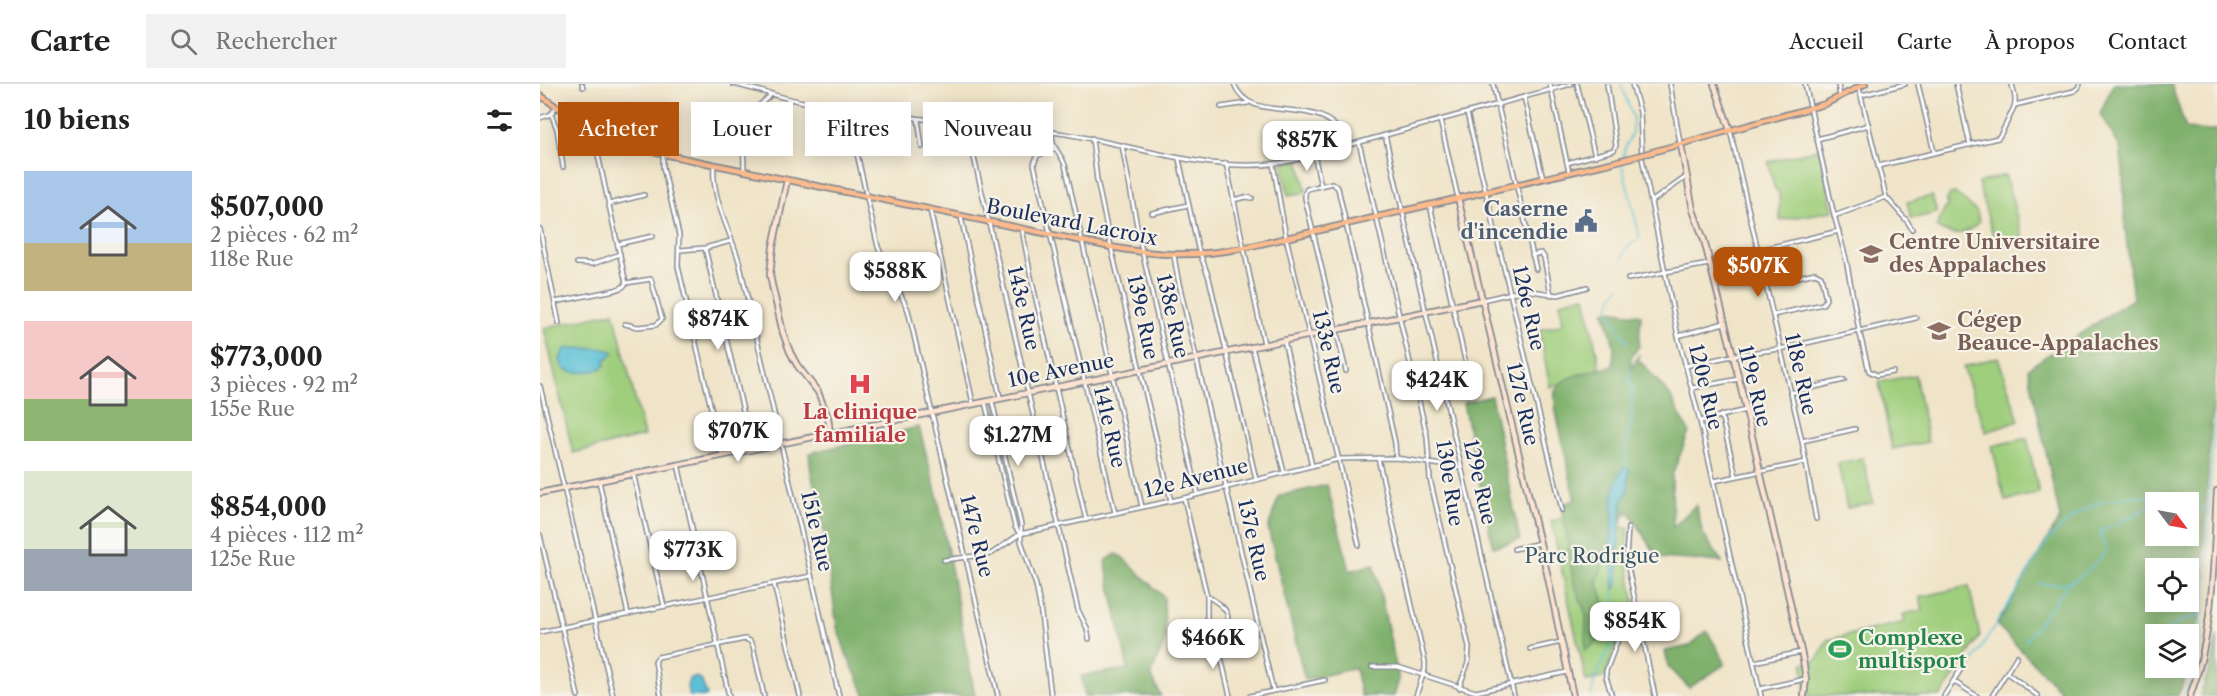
<!DOCTYPE html>
<html lang="fr">
<head>
<meta charset="utf-8">
<style>
	:root { --surface:#fff; --page:#f2f2f2; --text:#222; --muted:#767676; --line:#e0e0e0; --accent:#b45309 }
	body { margin:0; font-family:"Libre Caslon Text",serif; background:var(--page); color:var(--text); height:100vh; display:flex; flex-direction:column; font-size:22px; white-space:nowrap }
	* { box-sizing:border-box; margin:0 }
	p { font-size:20px; color:var(--muted) }
	.icon { flex:none; width:33px; height:33px; fill:none; stroke:currentColor; stroke-width:2; stroke-linecap:round; stroke-linejoin:round }
	.map { position:relative; flex:1; overflow:hidden }
	.side { display:flex; flex-direction:column; background:var(--surface); width:540px }
	.side>* { flex:none }
	.top-card { position:absolute; left:18px; top:18px; width:570px; height:54px; display:flex; gap:12px }
	.needle { width:39px; rotate:122deg }
	.buttons { position:absolute; left:1605px; top:408px; display:grid; gap:12px }
	.buttons a { display:grid; place-items:center; width:54px; height:54px; border-radius:0px; background:var(--surface); box-shadow:0 3px 15px #0003; font-size:30px }
	.price { position:absolute; translate:-50% -51px; padding:0 14px; border-radius:12px; background:#fff; color:#222; font-size:20px; line-height:39px; filter:drop-shadow(0 2px 3px #0008) }
	.price::after { content:''; position:absolute; left:50%; top:36px; width:18px; height:14px; margin-left:-9px; background:inherit; clip-path:polygon(0 0,100% 0,50% 100%) }
	.price.selected { background:var(--accent); color:#fff }
	ul { padding:0; list-style:none }
	li { display:flex; align-items:center; gap:18px; height:150px; padding:0 24px }
	li span { display:grid; place-items:center; flex:none; width:168px; height:120px; border-radius:0px; color:#555 }
	li>.icon { margin-inline-start:auto }
	span .icon { width:72px; height:72px; fill:#fffc; stroke-width:1 }
	li b { font-size:26px }
	h2 { display:flex; justify-content:space-between; align-items:center; height:72px; padding:0 24px; font-size:26px }
	.chip { padding:0 21px; border-radius:0px; background:var(--surface); box-shadow:0 3px 15px #0003; font-size:21px; line-height:54px }
	.chip.selected { background:var(--accent); color:#fff }
	header { display:flex; align-items:center; gap:36px; box-sizing:border-box; height:84px; padding:0 30px; background:var(--surface); border-bottom:2px solid var(--line) }
	header strong { font-size:28px }
	nav { display:flex; gap:33px; margin-inline-start:auto; font-size:21px }
	.search { width:420px; height:54px; background:var(--page); display:flex; align-items:center; gap:15px; box-sizing:border-box; padding:0 21px; border-radius:0px; color:var(--muted); font-size:22px }
	main { display:flex; flex:1; min-height:0 }
	.map>svg:first-child { display:block }
	.green { fill:#9fce7c; stroke:#5d7e6d; stroke-width:1.5 }
	.forest { fill:#7fb16c; stroke:#4d7065; stroke-width:1.5; fill-rule:evenodd }
	.water { fill:#5bc1d8; stroke:#3b789b; stroke-width:1.5 }
	.lines { fill:none; stroke-linecap:round; stroke-linejoin:round }
	.stream { stroke:#5bc1d8; stroke-width:1.5 }
	.street-casing { stroke:#868a93; stroke-width:6 }
	.secondary-casing { stroke:#868a93; stroke-width:8 }
	.primary-casing { stroke:#868a93; stroke-width:8 }
	.street { stroke:#fff; stroke-width:3 }
	.secondary { stroke:#fde4d1; stroke-width:4.5 }
	.primary { stroke:#fbbb8d; stroke-width:4.5 }
	.primary-bridge-casing { stroke:#868a93; stroke-width:8; stroke-linecap:butt }
	.primary-bridge { stroke:#fbbb8d; stroke-width:4.5 }
	.labels { text-anchor:middle; dominant-baseline:central; stroke-width:4.5; stroke-linejoin:round; paint-order:stroke }
	.service-label { font-size:20px; font-weight:bold; fill:#4e5e75; stroke:#f7f3e8; text-anchor:end }
	.street-label { font-size:20px; fill:#1b2f5e; stroke:#f7f3e8 }
	.education-label { font-size:20px; font-weight:bold; fill:#785e54; stroke:#f7f3e8; text-anchor:start }
	.health-label { font-size:20px; font-weight:bold; fill:#be3a42; stroke:#f7f3e8 }
	.park-label { font-size:20px; fill:#3c5766; stroke:#f7f3e8 }
	.leisure-label { font-size:20px; font-weight:bold; fill:#27864d; stroke:#f7f3e8; text-anchor:start }
</style>
</head>
<body>
<header>
<strong>Carte</strong>
<div class="search"><svg class="icon" aria-label="search" viewBox="0 0 24 24"><circle cx="10" cy="10" r="6"/><path d="M15 15l6 6"/></svg>Rechercher</div>
<nav><a>Accueil</a><a>Carte</a><a>À propos</a><a>Contact</a></nav>
</header>
<main>
<section class="side">
<h2>10 biens<svg class="icon" aria-label="filters" viewBox="0 0 24 24"><path d="M4 7h16M4 17h16"/><circle cx="9" cy="7" r="2"/><circle cx="15" cy="17" r="2"/></svg></h2>
<ul>
<li><span style="background:linear-gradient(#a9c7e8 60%,#c2b280 0)"><svg class="icon" aria-label="home" viewBox="0 0 24 24"><path d="M3 11l9-7 9 7M6 9v11h12V9"/></svg></span><div><b>$507,000</b><p>2 pièces · 62 m²</p><p>118e Rue</p></div></li>
<li><span style="background:linear-gradient(#f6c9c9 65%,#8fb573 0)"><svg class="icon" aria-label="home" viewBox="0 0 24 24"><path d="M3 11l9-7 9 7M6 9v11h12V9"/></svg></span><div><b>$773,000</b><p>3 pièces · 92 m²</p><p>155e Rue</p></div></li>
<li><span style="background:linear-gradient(#dfe7d0 65%,#9aa5b1 0)"><svg class="icon" aria-label="home" viewBox="0 0 24 24"><path d="M3 11l9-7 9 7M6 9v11h12V9"/></svg></span><div><b>$854,000</b><p>4 pièces · 112 m²</p><p>125e Rue</p></div></li>
</ul>
</section>
<div class="map">
<svg width="1677" height="612" viewBox="0 0 1677 612">
	<rect width="100%" height="100%" fill="#f7f3e8"/>
	<filter id="ink" filterUnits="userSpaceOnUse"><feTurbulence type="fractalNoise" baseFrequency=".0167" numOctaves="2"/><feDisplacementMap in="SourceGraphic" scale="12" xChannelSelector="R" yChannelSelector="G"/><feConvolveMatrix kernelMatrix="1 2 1 2 8 2 1 2 1" color-interpolation-filters="sRGB"/></filter>
	<filter id="wash" filterUnits="userSpaceOnUse"><feTurbulence type="fractalNoise" baseFrequency=".008" numOctaves="4" result="noise"/><feDisplacementMap in="SourceGraphic" scale="24" xChannelSelector="R" yChannelSelector="G"/><feGaussianBlur stdDeviation="1.35" result="paint"/><feColorMatrix in="noise" values="0 0 0 0 0 0 0 0 0 0 0 0 0 0 0 0 0 1.4 0 .05"/><feComposite in="paint" operator="in"/></filter>
	<g filter="url(#wash)">
		<rect width="100%" height="100%" fill="#f0e4c8"/>
		<g class="green">
			<polygon points="1279,65 1293,127 1240,136 1239,109 1234,103 1228,78"/>
			<polygon points="759,75 766,107 765,109 748,111 742,79"/>
			<polygon points="1465,91 1483,154 1456,162 1438,99"/>
			<path d="M1415,109L1437,128L1439,138C1425,152 1413,154 1396,143L1408,119L1406,118L1410,110Z"/>
			<polygon points="1392,112 1397,129 1371,135 1367,118"/>
			<polygon points="1045,212 1061,289 1010,303 999,246 1023,240 1020,218"/>
			<polygon points="74,228 104,352 33,369 4,244"/>
			<polygon points="1458,273 1479,337 1446,348 1423,283"/>
			<polygon points="1375,291 1388,358 1352,365 1339,298"/>
			<polygon points="1487,354 1499,409 1465,417 1452,362"/>
			<polygon points="1323,374 1333,419 1307,424 1298,379"/>
			<polygon points="1022,426 1047,437 1088,444 1086,467 1095,522 1091,524 1068,583 1066,593 1046,597 1011,437 1023,434"/>
			<polygon points="1429,502 1440,552 1401,612 1266,612 1263,579 1277,576 1287,556 1365,538 1363,530 1383,526 1380,513"/>
		</g>
		<g class="forest">
			<path d="M1573,0H1631L1646,45L1670,47L1677,45V268L1666,415L1662,514L1652,575L1638,612H1525L1457,541L1520,434L1488,284L1593,215L1585,143L1583,88L1580,63L1560,30ZM1616,418H1648V452H1616ZM1616,484H1648V518H1616ZM1616,550H1648V584H1616Z"/>
			<path d="M1070,226L1101,231L1099,262L1091,273L1092,285L1099,270L1098,275L1129,310L1149,348L1132,391L1133,443L1156,421L1163,450L1182,478L1118,474L1090,429L1086,428L1081,440L1082,418L1088,404L1089,385L1073,441L1069,467L1057,497L1072,543L1068,549L1045,567L1046,531L1033,496L1022,421V420L1035,416L1015,323C1015,318 1014,312 1015,308C1019,291 1058,286 1073,282L1074,261L1064,227Z"/>
			<polygon points="951,312 980,456 953,463 923,319"/>
			<polygon points="379,343 398,415 435,612 326,612 307,572 297,543 281,428 271,389 269,369"/>
			<polygon points="787,401 810,487 834,480 859,596 854,612 821,612 815,584 765,596 728,444 739,412"/>
			<polygon points="576,470 582,473 624,513 625,556 611,591 621,612 545,612 541,592 588,585 565,477"/>
			<polygon points="1167,547 1183,575 1184,581 1149,604 1128,582 1125,567 1149,562"/>
			<polygon points="1677,552 1677,612 1660,612 1674,572"/>
		</g>
		<g class="water">
			<path d="M31,264C44,266 64,261 74,269L65,276V281C58,289 32,291 23,284L20,275L25,265Z"/>
			<polygon points="1084,383 1089,385 1088,405 1082,419 1078,470 1078,499 1074,506 1073,480 1069,469 1073,441 1073,412 1078,393"/>
			<polygon points="155,593 161,595 167,612 149,612 147,602 150,594"/>
		</g>
		<g class="lines">
			<g class="stream">
				<polyline points="1081,0 1093,34 1092,49 1085,64 1082,80 1100,154 1085,165 1082,175"/>
				<polyline points="1080,203 1073,211 1069,224 1081,250 1089,259"/>
				<polyline points="1086,384 1087,357 1092,335 1092,306 1089,295 1091,284"/>
				<polyline points="1571,416 1591,412 1652,415 1668,429"/>
				<polyline points="1618,418 1625,414"/>
				<polyline points="1575,441 1616,420"/>
				<path d="M1499,499C1532,505 1544,492 1565,468L1566,465L1561,453V446L1571,442"/>
				<polyline points="1621,550 1641,537 1663,531 1667,490 1669,414 1677,317"/>
				<polyline points="1485,558 1527,501"/>
				<polyline points="1601,558 1616,553"/>
				<polyline points="1429,584 1508,456 1533,433 1553,421 1566,417"/>
				<path d="M1051,612C1054,589 1069,571 1075,549C1079,535 1076,520 1074,506"/>
				<path d="M1644,612C1653,588 1666,557 1660,532"/>
			</g>
		</g>
	</g>
	<g filter="url(#ink)">
		<g class="lines">
			<g class="street-casing">
				<g id="street">
					<polyline points="42,0 43,3"/>
					<path d="M193,0C217,5 240,14 264,18C318,27 372,34 426,40C455,42 484,44 512,48C590,58 677,95 755,76L1031,0"/>
					<path d="M694,0C713,47 784,2 808,61"/>
					<polyline points="953,0 996,185"/>
					<polyline points="1010,0 1029,88"/>
					<polyline points="1037,0 1055,72"/>
					<polyline points="1092,0 1100,28 1102,74 1138,252 1160,337 1221,612"/>
					<polyline points="1130,0 1140,59"/>
					<polyline points="1265,0 1293,127 1306,175 1319,246 1329,287 1337,291 1353,288"/>
					<polyline points="1298,0 1300,13"/>
					<polyline points="1378,0 1394,68"/>
					<polyline points="1416,0 1430,61"/>
					<polyline points="1319,4 1346,113 1367,137 1372,145"/>
					<polyline points="1322,11 1365,0"/>
					<polyline points="984,13 1003,94"/>
					<polyline points="1475,21 1534,7 1538,4 1540,0"/>
					<polyline points="681,23 708,19"/>
					<polyline points="307,25 338,163 368,226 458,612"/>
					<polyline points="927,29 1022,426"/>
					<polyline points="11,30 17,45 23,83"/>
					<polyline points="0,34 11,30 16,23"/>
					<polyline points="378,35 382,63"/>
					<polyline points="900,36 918,114"/>
					<polyline points="425,40 425,50 432,65 538,526 547,544 549,555"/>
					<polyline points="1190,46 1262,357 1276,435"/>
					<path d="M512,48C511,65 520,67 525,81L602,423"/>
					<polyline points="63,50 58,62 58,71 86,199"/>
					<polyline points="845,51 974,612"/>
					<polyline points="552,54 557,96 571,163 631,417"/>
					<polyline points="1277,55 1329,41"/>
					<polyline points="819,58 887,352 890,395 929,563 928,579 919,604"/>
					<polyline points="582,61 600,158 658,410"/>
					<polyline points="514,65 497,72 494,80 575,429"/>
					<polyline points="123,70 123,83 139,151 138,182 182,371"/>
					<polyline points="774,70 781,102"/>
					<polyline points="639,75 658,164 669,194 716,395"/>
					<polyline points="686,79 724,260"/>
					<polyline points="1027,79 1074,66 1076,61 1067,0"/>
					<polyline points="733,80 746,153 819,461"/>
					<path d="M174,81C171,113 190,147 199,177L299,612"/>
					<path d="M1338,82L1458,54C1461,51 1475,23 1475,19C1476,13 1473,6 1472,0"/>
					<polyline points="204,87 203,38 205,34 232,10"/>
					<polyline points="693,116 706,113 712,114"/>
					<polyline points="1111,118 1146,93"/>
					<polyline points="69,120 104,111"/>
					<polyline points="890,121 925,276"/>
					<polyline points="390,126 433,319"/>
					<polyline points="612,129 648,121"/>
					<polyline points="1294,132 1346,113"/>
					<polyline points="421,133 460,313"/>
					<polyline points="0,145 19,239"/>
					<polyline points="482,145 491,193 546,436"/>
					<polyline points="78,160 113,152"/>
					<polyline points="165,164 212,365"/>
					<polyline points="140,166 165,164 191,157"/>
					<polyline points="1219,166 1299,147"/>
					<polyline points="992,171 1001,169 1004,173 1011,211"/>
					<polyline points="634,172 638,195 733,606"/>
					<polyline points="37,179 53,180 80,170"/>
					<polyline points="1088,195 1169,180"/>
					<polyline points="1225,201 1275,189 1281,192 1286,215 1283,220 1233,231"/>
					<polyline points="942,216 985,206 1018,211 1047,203"/>
					<polyline points="15,218 75,206 83,203 86,199"/>
					<polyline points="85,240 98,243 116,241 122,235 111,195 86,199"/>
					<polyline points="1138,252 1184,239"/>
					<polyline points="744,256 772,382"/>
					<polyline points="712,263 744,388"/>
					<polyline points="1145,282 1201,270 1240,265 1376,234"/>
					<polyline points="806,287 765,114 765,109 767,105 792,99 798,104 855,359 856,373"/>
					<polyline points="0,302 73,612"/>
					<polyline points="1152,304 1199,295"/>
					<polyline points="1250,309 1304,296"/>
					<polyline points="452,317 481,441 481,457 496,501 500,522 511,612"/>
					<polyline points="445,318 475,443 480,450"/>
					<polyline points="1181,331 1196,392"/>
					<polyline points="1160,337 1206,326"/>
					<polyline points="1262,357 1315,345"/>
					<polyline points="838,374 885,578 885,585 876,612"/>
					<polyline points="138,380 189,612"/>
					<polyline points="93,389 124,522"/>
					<polyline points="59,397 88,530"/>
					<polyline points="1174,397 1266,378"/>
					<polyline points="644,414 667,512 667,535 670,547 677,556 690,612"/>
					<polyline points="1088,444 1086,474 1115,612"/>
					<polyline points="0,451 38,612"/>
					<polyline points="974,465 1000,459"/>
					<polyline points="404,476 451,470 480,450 644,414 799,375 856,374 921,384"/>
					<polyline points="234,500 260,612"/>
					<path d="M667,512C691,526 694,533 677,556"/>
					<polyline points="0,548 271,492"/>
					<polyline points="990,565 1021,558"/>
					<polyline points="1214,578 1261,568"/>
					<polyline points="832,583 858,583 936,608 1027,588"/>
					<polyline points="1467,589 1498,612"/>
					<polyline points="1413,597 1437,612"/>
					<polyline points="1220,605 1265,595"/>
					<polyline points="121,612 115,577 118,573 205,555 210,557 213,562 224,612"/>
					<polyline points="710,612 785,596"/>
					<polyline points="1072,612 1066,593 1066,587 1088,529 1095,522"/>
					<polyline points="1404,612 1423,582"/>
					<polyline points="1452,612 1477,572"/>
				</g>
			</g>
			<g class="secondary-casing">
				<g id="secondary">
					<polyline points="1174,0 1190,46"/>
					<polyline points="1141,61 1153,126 1164,156 1199,295 1246,501 1263,576 1266,595 1264,612"/>
					<polyline points="247,96 233,163 230,191 232,201 243,249 250,268 257,281 278,308 288,333 290,349"/>
					<polyline points="918,114 1007,489 1033,612"/>
					<polyline points="0,409 942,216"/>
					<path d="M1650,612C1675,547 1673,476 1677,407"/>
				</g>
			</g>
			<g class="primary-casing">
				<g id="primary">
					<path d="M0,11C40,41 76,57 123,70L571,163C618,172 656,173 703,164L1070,79"/>
					<polyline points="1112,68 1285,20 1325,0"/>
				</g>
			</g>
			<use href="#street" class="street"/>
			<use href="#secondary" class="secondary"/>
			<use href="#primary" class="primary"/>
			<g class="primary-bridge-casing">
				<polyline id="primary-bridge" points="1070,79 1112,68"/>
			</g>
			<use href="#primary-bridge" class="primary-bridge"/>
		</g>
	</g>
	<defs>
		<g id="civic-bare" transform="scale(1.8)"><path d="M-.6-6.5H3V-4.5H.6V-3L4-1V1h2V6H-6V1h2V-1L-.6-3ZM-1.2 2.5V6h2.4V2.5Z" fill="#5c6f8a" stroke="#f7f3e8" stroke-width="2.5" paint-order="stroke"/></g>
		<g id="university-bare" transform="scale(1.8)"><path d="M0-5L7-2L0 1L-7-2ZM-4 1L0 2.5L4 1V4Q0 6-4 4Z" fill="#8d6e63" stroke="#f7f3e8" stroke-width="2.5" paint-order="stroke"/></g>
		<g id="hospital-bare" transform="scale(1.8)"><path d="M-5-5h3v3.5h4V-5h3V5h-3V1.5h-4V5h-3Z" fill="#e0444e" stroke="#f7f3e8" stroke-width="2.5" paint-order="stroke"/></g>
		<g id="stadium-bare" transform="scale(1.8)"><path d="M0-5a6.5 5 0 1 0 0 10a6.5 5 0 1 0 0-10ZM-3.5-1.8h7v3.6h-7Z" fill="#2e9e5b" stroke="#f7f3e8" stroke-width="2.5" paint-order="stroke"/></g>
	</defs>
	<g fill-rule="evenodd">
		<use href="#civic-bare" x="1046" y="137"/>
		<use href="#university-bare" x="1331" y="170"/>
		<use href="#university-bare" x="1399" y="247"/>
		<use href="#hospital-bare" x="320" y="300"/>
		<use href="#stadium-bare" x="1300" y="565"/>
	</g>
	<g class="labels">
		<g class="service-label">
			<text x="1028" y="125">Caserne<tspan x="1028" dy="23">d'incendie</tspan></text>
		</g>
		<g class="street-label">
			<text transform="translate(532 138) rotate(11)">Boulevard Lacroix</text>
			<text transform="translate(484 224) rotate(77)">143e Rue</text>
			<text transform="translate(989 224) rotate(77)">126e Rue</text>
			<text transform="translate(633 232) rotate(77)">138e Rue</text>
			<text transform="translate(603 233) rotate(78)">139e Rue</text>
			<text transform="translate(789 268) rotate(77)">133e Rue</text>
			<text transform="translate(521 286) rotate(-11)">10e Avenue</text>
			<text transform="translate(1261 290) rotate(77)">118e Rue</text>
			<text transform="translate(1215 302) rotate(76)">119e Rue</text>
			<text transform="translate(1166 303) rotate(76)">120e Rue</text>
			<text transform="translate(983 320) rotate(77)">127e Rue</text>
			<text transform="translate(570 343) rotate(77)">141e Rue</text>
			<text transform="translate(656 394) rotate(-14)">12e Avenue</text>
			<text transform="translate(940 398) rotate(77)">129e Rue</text>
			<text transform="translate(910 399) rotate(81)">130e Rue</text>
			<text transform="translate(277 447) rotate(77)">151e Rue</text>
			<text transform="translate(437 452) rotate(76)">147e Rue</text>
			<text transform="translate(714 456) rotate(77)">137e Rue</text>
		</g>
		<g class="education-label">
			<text x="1349" y="158">Centre Universitaire<tspan x="1349" dy="23">des Appalaches</tspan></text>
			<text x="1417" y="236">Cégep<tspan x="1417" dy="23">Beauce-Appalaches</tspan></text>
		</g>
		<g class="health-label">
			<text x="320" y="328">La clinique<tspan x="320" dy="23">familiale</tspan></text>
		</g>
		<g class="park-label">
			<text x="1052" y="472">Parc Rodrigue</text>
		</g>
		<g class="leisure-label">
			<text x="1318" y="554">Complexe<tspan x="1318" dy="23">multisport</tspan></text>
		</g>
	</g>
</svg>
<div class="buttons">
<a><svg class="needle" viewBox="-14 -14 28 28"><path d="M0-13l5 13h-10z" fill="#e53935"/><path d="M0 13l5-13h-10z" fill="#767676"/></svg></a>
<a><svg class="icon" aria-label="locate" viewBox="0 0 24 24"><circle cx="12" cy="12" r="6"/><path d="M12 2v4M12 18v4M2 12h4M18 12h4"/></svg></a>
<a><svg class="icon" aria-label="layers" viewBox="0 0 24 24"><path d="M12 4l9 5-9 5-9-5zM3 14l9 5 9-5"/></svg></a>
</div>
<b class="price" style="left:767px;top:88px">$857K</b>
<b class="price selected" style="left:1218px;top:214px">$507K</b>
<b class="price" style="left:355px;top:219px">$588K</b>
<b class="price" style="left:178px;top:267px">$874K</b>
<b class="price" style="left:897px;top:328px">$424K</b>
<b class="price" style="left:198px;top:379px">$707K</b>
<b class="price" style="left:478px;top:383px">$1.27M</b>
<b class="price" style="left:153px;top:498px">$773K</b>
<b class="price" style="left:1095px;top:569px">$854K</b>
<b class="price" style="left:673px;top:586px">$466K</b>
<div class="top-card">
<a class="chip selected">Acheter</a>
<a class="chip">Louer</a>
<a class="chip">Filtres</a>
<a class="chip">Nouveau</a>
</div>
</div>
</main>
</body>
</html>
